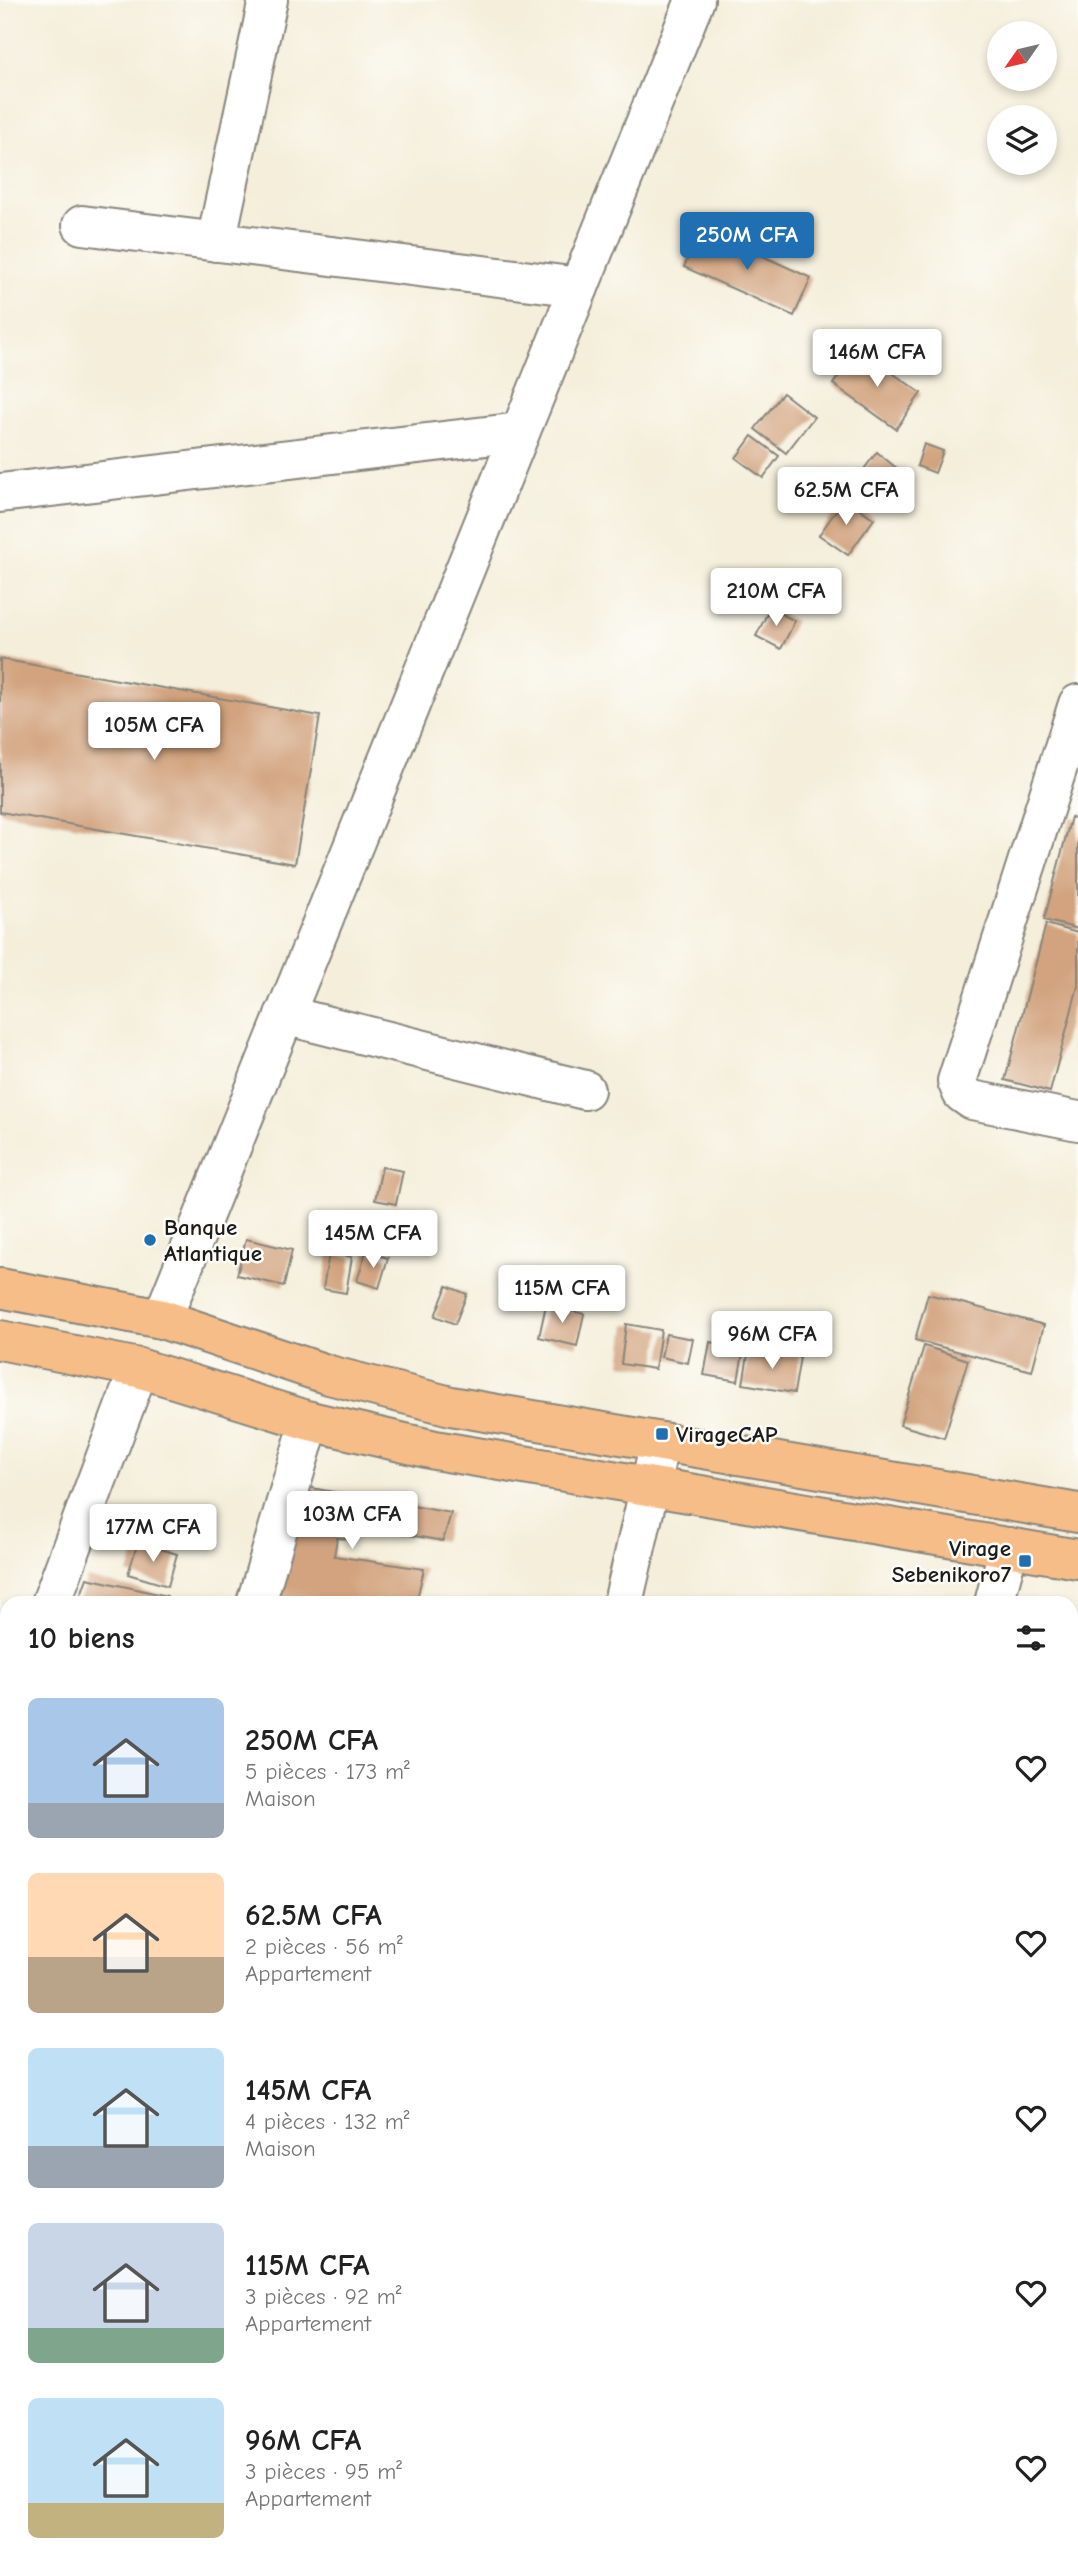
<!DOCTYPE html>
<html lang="fr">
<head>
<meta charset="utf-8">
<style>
	:root { --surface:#fff; --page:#f2f2f2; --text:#222; --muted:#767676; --accent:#1f6fb2 }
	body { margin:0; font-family:"Comic Neue",sans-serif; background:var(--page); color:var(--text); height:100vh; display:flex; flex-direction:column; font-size:26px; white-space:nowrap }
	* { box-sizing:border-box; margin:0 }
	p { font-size:23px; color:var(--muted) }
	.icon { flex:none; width:38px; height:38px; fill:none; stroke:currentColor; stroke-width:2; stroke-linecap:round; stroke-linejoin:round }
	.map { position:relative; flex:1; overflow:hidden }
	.sheet { position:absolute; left:0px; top:1596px; width:1078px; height:973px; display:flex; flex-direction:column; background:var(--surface); border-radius:21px 21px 0 0; box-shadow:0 4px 10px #0003 }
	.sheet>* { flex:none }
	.needle { width:46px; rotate:236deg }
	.tools { position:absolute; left:987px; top:21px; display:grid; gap:14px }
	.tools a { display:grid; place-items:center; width:70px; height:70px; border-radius:50%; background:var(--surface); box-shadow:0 4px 10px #0003; font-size:35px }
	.price { position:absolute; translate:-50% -60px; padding:0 16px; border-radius:7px; background:#fff; color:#222; font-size:23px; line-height:46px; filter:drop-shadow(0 2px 4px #0008) }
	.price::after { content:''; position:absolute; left:50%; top:42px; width:21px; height:16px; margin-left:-10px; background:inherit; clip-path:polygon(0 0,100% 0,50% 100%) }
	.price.active { background:var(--accent); color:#fff }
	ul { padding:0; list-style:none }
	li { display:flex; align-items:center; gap:21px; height:175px; padding:0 28px }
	li span { display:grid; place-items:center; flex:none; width:196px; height:140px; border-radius:10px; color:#555 }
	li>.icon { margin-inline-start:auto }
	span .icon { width:84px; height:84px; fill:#fffc; stroke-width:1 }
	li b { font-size:30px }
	h2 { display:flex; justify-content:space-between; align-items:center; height:84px; padding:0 28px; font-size:30px }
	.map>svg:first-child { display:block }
	.building { fill:#d2a37e }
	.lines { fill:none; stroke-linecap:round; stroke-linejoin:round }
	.minor-casing { stroke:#88857b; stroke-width:42 }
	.highway-casing { stroke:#88857b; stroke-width:42 }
	.minor { stroke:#fff; stroke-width:38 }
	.highway { stroke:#f7bd88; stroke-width:38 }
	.poi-dot { fill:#1f6fb2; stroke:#fdfcf7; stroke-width:2.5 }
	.labels { text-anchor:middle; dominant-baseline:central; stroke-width:5; stroke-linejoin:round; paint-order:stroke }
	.poi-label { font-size:23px; font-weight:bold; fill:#1c1c1c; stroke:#fdfcf7; text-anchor:start }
</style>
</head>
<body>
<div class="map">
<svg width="1078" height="2569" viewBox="0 0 1078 2569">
	<rect width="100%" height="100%" fill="#fdfcf7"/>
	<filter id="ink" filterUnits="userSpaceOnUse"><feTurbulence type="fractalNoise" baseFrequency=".0143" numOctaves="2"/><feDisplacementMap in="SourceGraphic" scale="14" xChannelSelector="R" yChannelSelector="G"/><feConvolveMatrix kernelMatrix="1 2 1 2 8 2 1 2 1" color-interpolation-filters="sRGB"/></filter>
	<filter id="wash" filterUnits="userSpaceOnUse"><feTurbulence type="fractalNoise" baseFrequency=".00686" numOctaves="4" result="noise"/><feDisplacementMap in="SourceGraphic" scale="28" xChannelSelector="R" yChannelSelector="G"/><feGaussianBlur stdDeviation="1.57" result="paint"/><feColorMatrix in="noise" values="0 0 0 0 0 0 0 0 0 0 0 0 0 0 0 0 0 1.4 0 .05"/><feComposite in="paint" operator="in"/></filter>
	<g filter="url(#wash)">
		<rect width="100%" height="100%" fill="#f4eeda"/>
		<g id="blocks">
			<g class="building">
				<polygon points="701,228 811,278 794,316 684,267"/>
				<polygon points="858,349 921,393 896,429 833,384"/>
				<polygon points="783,393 814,417 786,453 755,429"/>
				<polygon points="752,436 779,456 763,478 736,458"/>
				<polygon points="924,444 943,451 935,473 917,466"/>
				<polygon points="877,452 906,476 892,492 864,469"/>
				<polygon points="845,498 874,519 848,555 819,535"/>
				<polygon points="770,608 795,621 781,649 756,636"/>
				<polygon points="0,659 320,716 295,864 0,812"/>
				<polygon points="1071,817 1078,819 1078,929 1044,920"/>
				<polygon points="1046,924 1078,933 1078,986 1050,1092 1005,1080"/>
				<polygon points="382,1167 403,1171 396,1204 375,1200"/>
				<polygon points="246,1239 292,1250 284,1286 237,1275"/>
				<polygon points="366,1252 388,1258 379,1288 357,1281"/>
				<polygon points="329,1253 352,1257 346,1293 323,1289"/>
				<polygon points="447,1286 467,1294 455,1324 435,1316"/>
				<polygon points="928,1294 1044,1325 1032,1371 915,1340"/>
				<polygon points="546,1305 584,1314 577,1346 539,1337"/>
				<polygon points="626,1324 661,1330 655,1369 621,1364"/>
				<polygon points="666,1334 693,1339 688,1363 661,1357"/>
				<polygon points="710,1342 744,1348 738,1381 704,1375"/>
				<polygon points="924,1346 968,1360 944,1438 900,1425"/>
				<polygon points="749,1349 800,1357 794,1393 743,1384"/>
				<polygon points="306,1487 451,1513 443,1541 360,1526 353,1539 337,1538 334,1556 424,1569 416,1603 273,1603"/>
				<polygon points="138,1542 177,1554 168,1586 128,1574"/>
				<polygon points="87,1578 167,1596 164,1603 78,1603"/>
				<polygon points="1071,1754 1078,1756 1078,1826 1071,1824"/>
				<polygon points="1071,2104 1078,2106 1078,2144 1071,2143"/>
			</g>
		</g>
	</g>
	<g filter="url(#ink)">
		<use href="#blocks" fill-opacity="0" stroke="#88857b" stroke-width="2"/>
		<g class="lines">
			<g class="minor-casing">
				<g id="minor">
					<polyline points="82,225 579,287"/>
					<polyline points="216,242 268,0"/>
					<polyline points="0,493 520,432"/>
					<polyline points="1078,704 957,1081 962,1093 972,1100 1078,1121"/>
					<polyline points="284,1015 585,1090"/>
					<polyline points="162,1319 695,0"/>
					<polyline points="51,1603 139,1368"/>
					<polyline points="256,1603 310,1421"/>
					<polyline points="623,1603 660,1442"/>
					<polyline points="994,1603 1009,1547"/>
					<polyline points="0,1738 7,1720"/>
					<polyline points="1071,2257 1078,2259"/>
					<polyline points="0,2522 7,2495"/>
					<polyline points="378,2569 380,2562"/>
					<polyline points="727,2569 729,2562"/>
				</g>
			</g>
			<g class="highway-casing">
				<g id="highway">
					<polyline points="0,1288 162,1319 329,1375 451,1406 1078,1513"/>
					<polyline points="0,1340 139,1368 310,1421 435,1450 1078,1559"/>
				</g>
			</g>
			<use href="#minor" class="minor"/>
			<use href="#highway" class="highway"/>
		</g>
	</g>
	<g class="poi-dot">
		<circle cx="150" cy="1240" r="7"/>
		<rect x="655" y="1427" width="14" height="14" rx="3.5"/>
		<rect x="1018" y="1554" width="14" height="14" rx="3.5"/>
	</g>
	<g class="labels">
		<g class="poi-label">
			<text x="164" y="1227">Banque<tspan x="164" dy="26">Atlantique</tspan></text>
			<text x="676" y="1434">VirageCAP</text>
			<text x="1011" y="1548" text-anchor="end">Virage<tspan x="1011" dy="26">Sebenikoro7</tspan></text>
		</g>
	</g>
</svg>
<div class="tools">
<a><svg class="needle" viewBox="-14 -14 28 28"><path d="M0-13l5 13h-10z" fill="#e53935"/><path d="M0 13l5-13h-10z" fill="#767676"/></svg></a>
<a><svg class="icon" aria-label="layers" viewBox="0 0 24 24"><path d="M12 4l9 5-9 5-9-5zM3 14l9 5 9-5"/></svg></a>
</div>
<b class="price active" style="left:747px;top:272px">250M CFA</b>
<b class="price" style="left:877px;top:389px">146M CFA</b>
<b class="price" style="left:846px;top:527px">62.5M CFA</b>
<b class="price" style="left:776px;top:628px">210M CFA</b>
<b class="price" style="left:154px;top:762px">105M CFA</b>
<b class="price" style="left:373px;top:1270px">145M CFA</b>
<b class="price" style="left:562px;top:1325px">115M CFA</b>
<b class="price" style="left:772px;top:1371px">96M CFA</b>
<b class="price" style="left:352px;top:1551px">103M CFA</b>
<b class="price" style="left:153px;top:1564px">177M CFA</b>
<section class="sheet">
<h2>10 biens<svg class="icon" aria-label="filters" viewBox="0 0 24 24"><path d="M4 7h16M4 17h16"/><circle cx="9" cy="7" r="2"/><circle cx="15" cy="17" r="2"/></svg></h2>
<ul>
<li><span style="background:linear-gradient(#a9c7e8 75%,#9aa5b1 0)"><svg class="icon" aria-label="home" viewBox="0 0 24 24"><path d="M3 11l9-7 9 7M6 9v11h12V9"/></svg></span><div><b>250M CFA</b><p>5 pièces · 173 m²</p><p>Maison</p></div><svg class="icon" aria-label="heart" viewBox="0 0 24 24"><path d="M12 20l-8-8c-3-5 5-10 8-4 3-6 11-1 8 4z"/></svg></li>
<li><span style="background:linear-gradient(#ffd9b3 60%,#b9a48a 0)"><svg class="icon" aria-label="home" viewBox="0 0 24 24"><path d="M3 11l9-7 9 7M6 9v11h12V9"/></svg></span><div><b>62.5M CFA</b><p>2 pièces · 56 m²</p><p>Appartement</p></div><svg class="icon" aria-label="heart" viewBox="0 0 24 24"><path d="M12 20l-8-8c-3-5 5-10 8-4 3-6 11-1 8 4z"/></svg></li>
<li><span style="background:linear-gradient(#bfe0f5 70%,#9aa5b1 0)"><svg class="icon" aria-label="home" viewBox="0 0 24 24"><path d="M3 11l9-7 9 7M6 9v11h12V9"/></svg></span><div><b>145M CFA</b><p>4 pièces · 132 m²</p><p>Maison</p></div><svg class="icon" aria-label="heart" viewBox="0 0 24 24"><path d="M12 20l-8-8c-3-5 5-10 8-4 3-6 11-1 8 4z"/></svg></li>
<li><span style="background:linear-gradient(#c9d6e8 75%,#7fa58c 0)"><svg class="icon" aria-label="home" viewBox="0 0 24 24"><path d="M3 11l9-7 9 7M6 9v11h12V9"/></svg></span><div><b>115M CFA</b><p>3 pièces · 92 m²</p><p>Appartement</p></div><svg class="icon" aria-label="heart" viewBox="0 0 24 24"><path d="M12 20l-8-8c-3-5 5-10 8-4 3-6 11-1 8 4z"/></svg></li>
<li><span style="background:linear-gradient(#bfe0f5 75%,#c2b280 0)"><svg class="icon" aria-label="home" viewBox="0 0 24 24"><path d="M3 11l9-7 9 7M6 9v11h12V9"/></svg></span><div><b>96M CFA</b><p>3 pièces · 95 m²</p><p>Appartement</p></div><svg class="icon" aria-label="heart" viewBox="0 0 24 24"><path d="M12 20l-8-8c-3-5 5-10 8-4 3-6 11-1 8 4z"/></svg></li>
</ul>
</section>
</div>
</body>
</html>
